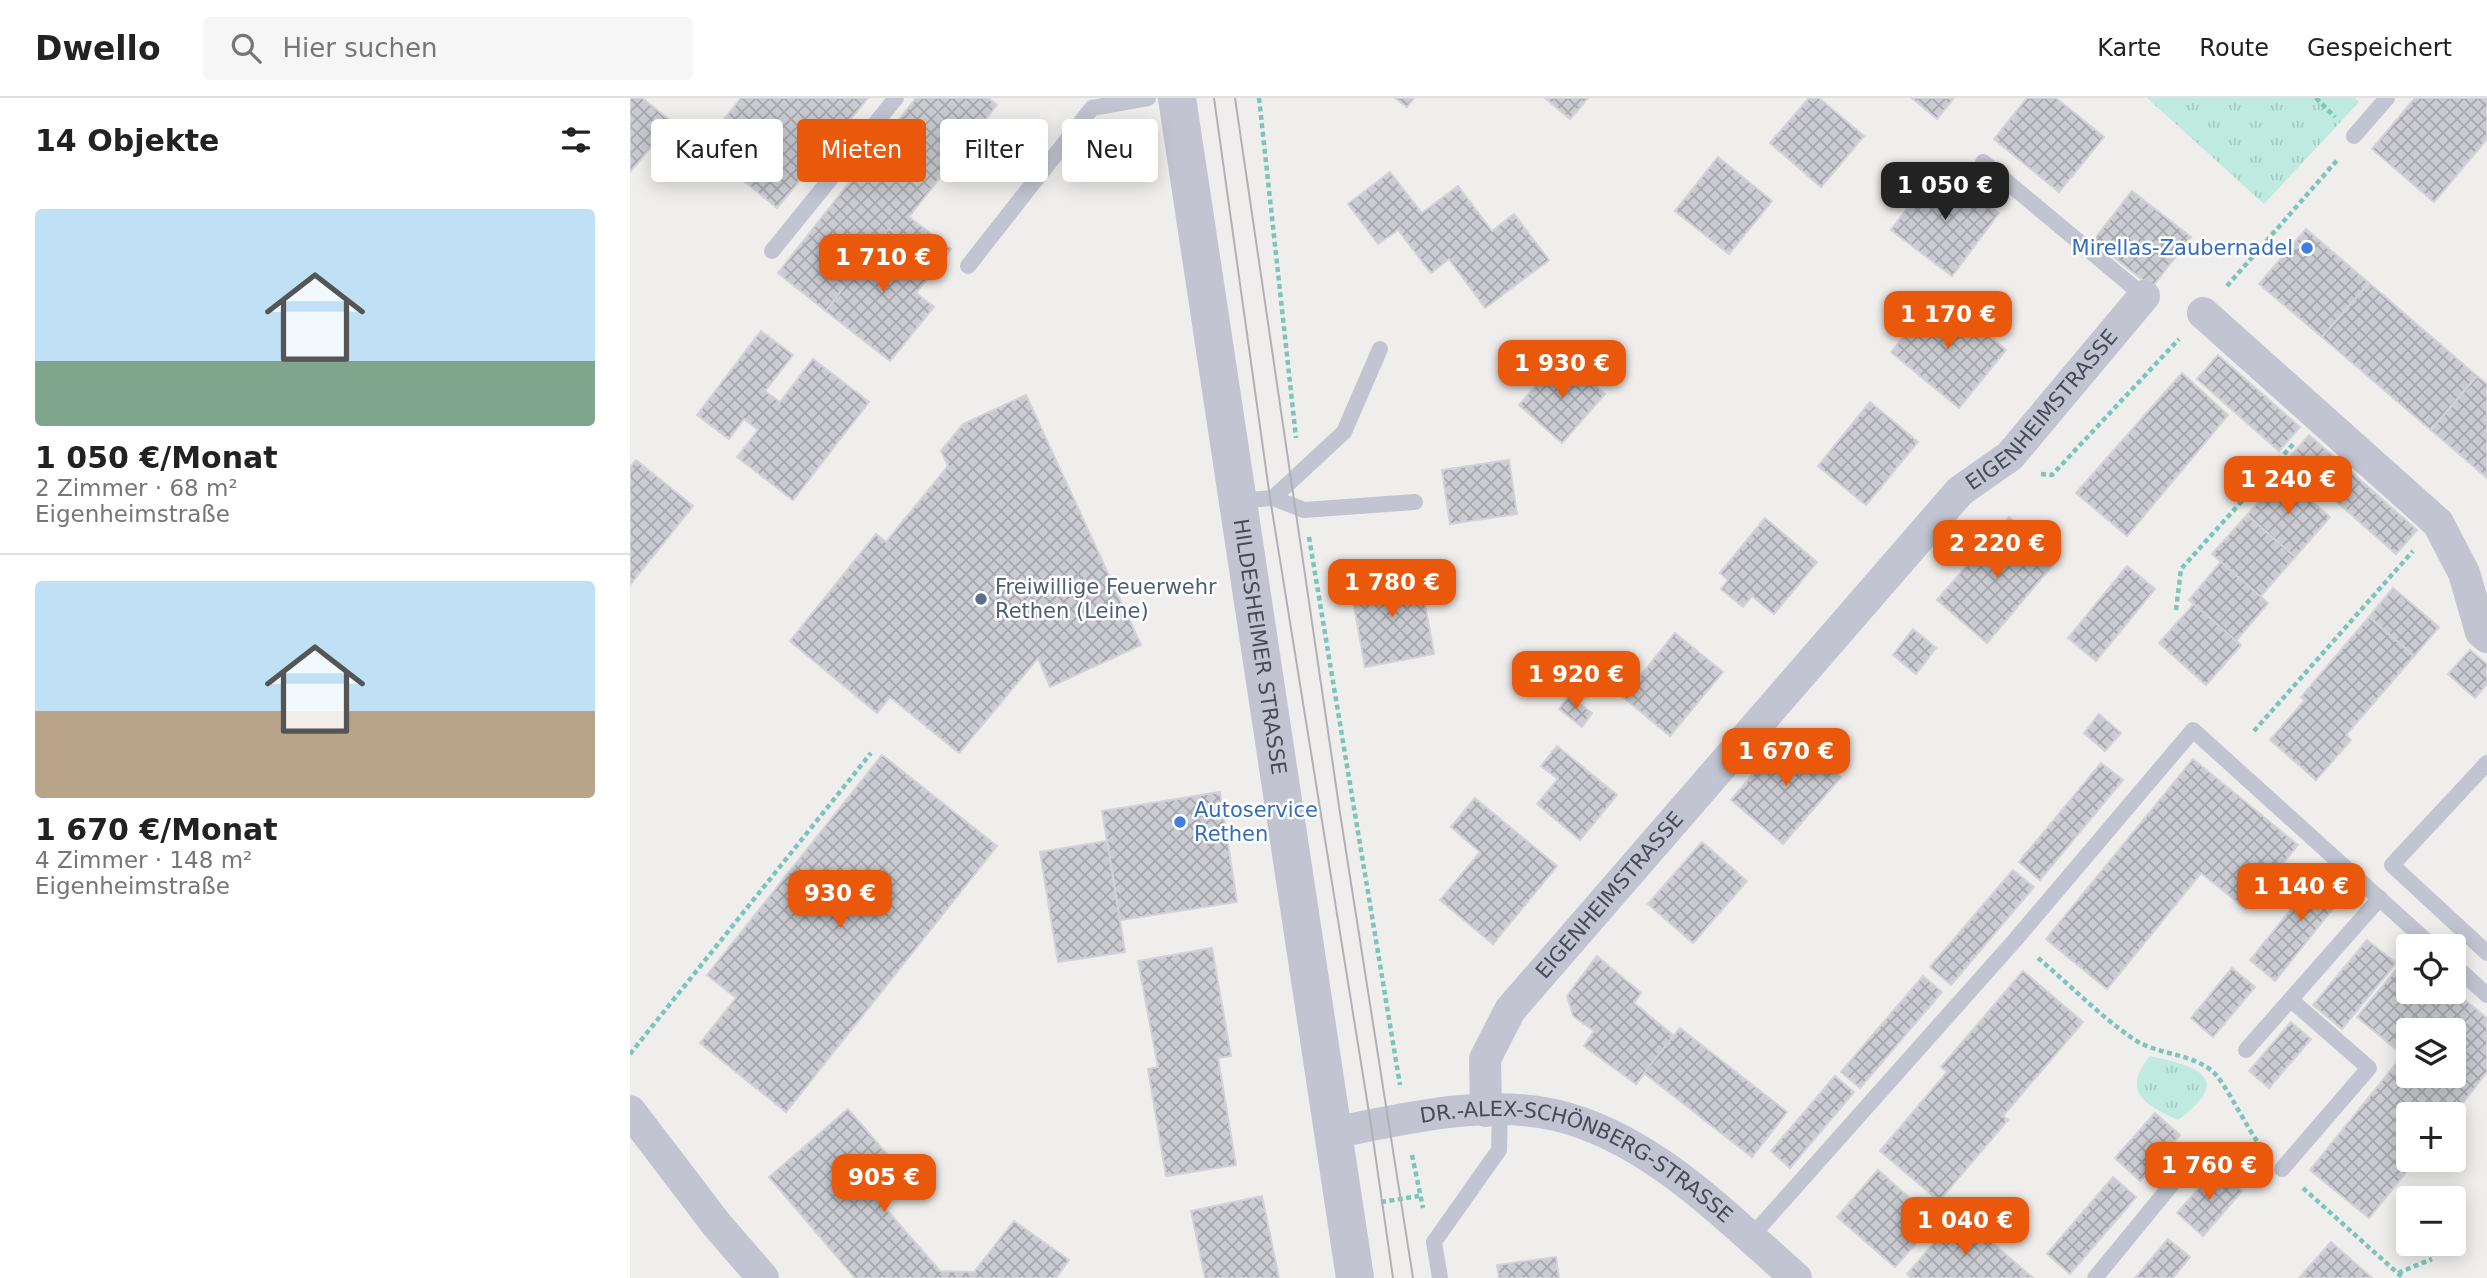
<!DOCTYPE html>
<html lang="de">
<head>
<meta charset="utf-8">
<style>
	:root { --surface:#fff; --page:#f6f6f6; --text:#222; --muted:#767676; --line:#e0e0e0; --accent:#ea580c }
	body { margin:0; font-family:"DejaVu Sans",sans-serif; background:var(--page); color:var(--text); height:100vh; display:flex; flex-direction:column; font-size:26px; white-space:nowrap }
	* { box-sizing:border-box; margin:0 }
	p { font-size:23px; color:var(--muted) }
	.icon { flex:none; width:38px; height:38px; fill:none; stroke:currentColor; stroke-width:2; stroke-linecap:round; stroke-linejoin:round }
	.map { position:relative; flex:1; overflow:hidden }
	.drawer { display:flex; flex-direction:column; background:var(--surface); width:630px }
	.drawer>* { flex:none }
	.top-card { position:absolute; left:21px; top:21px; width:665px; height:63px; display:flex; gap:14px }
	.controls { position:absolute; left:1766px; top:836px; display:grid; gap:14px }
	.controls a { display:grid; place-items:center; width:70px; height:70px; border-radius:7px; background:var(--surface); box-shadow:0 4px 18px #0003; font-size:35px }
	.price { position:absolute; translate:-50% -60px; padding:0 16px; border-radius:14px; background:var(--accent); color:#fff; font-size:23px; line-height:46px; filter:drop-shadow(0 2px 4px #0008) }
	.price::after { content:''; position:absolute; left:50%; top:42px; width:21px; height:16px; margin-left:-10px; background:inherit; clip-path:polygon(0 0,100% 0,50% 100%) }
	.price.active { background:#222; color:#fff }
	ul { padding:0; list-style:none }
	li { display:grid; align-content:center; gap:14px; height:371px; padding:0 35px }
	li+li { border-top:2px solid var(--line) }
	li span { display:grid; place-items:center; height:217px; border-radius:7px; color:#555 }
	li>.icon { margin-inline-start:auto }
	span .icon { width:126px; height:126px; fill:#fffc; stroke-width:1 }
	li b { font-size:30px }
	h2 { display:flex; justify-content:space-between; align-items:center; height:84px; padding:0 35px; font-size:30px }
	.pill { padding:0 24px; border-radius:7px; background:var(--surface); box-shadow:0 4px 18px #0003; font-size:24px; line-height:63px }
	.pill.active { background:var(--accent); color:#fff }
	header { display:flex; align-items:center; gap:42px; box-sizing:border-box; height:98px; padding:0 35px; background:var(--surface); border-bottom:2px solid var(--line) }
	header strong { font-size:33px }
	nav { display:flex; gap:38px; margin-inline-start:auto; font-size:24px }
	.search { width:490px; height:63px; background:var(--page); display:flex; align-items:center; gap:18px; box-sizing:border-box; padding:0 24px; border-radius:7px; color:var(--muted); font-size:26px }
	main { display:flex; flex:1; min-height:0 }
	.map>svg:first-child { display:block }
	.park { fill:url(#park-tufts) }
	.building { fill:url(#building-cross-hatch); stroke:#d2d2d8; stroke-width:2; fill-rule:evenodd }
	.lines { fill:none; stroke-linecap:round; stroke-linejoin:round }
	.path { stroke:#7bc5ba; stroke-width:4.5; stroke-dasharray:5 3.5; stroke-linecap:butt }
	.service { stroke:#c2c5d1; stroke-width:16 }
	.minor { stroke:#c2c5d1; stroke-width:32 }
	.tertiary { stroke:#c2c5d1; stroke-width:38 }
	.tram { stroke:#b0b0b7; stroke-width:2 }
	.shop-dot { fill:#3f7fe0; stroke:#fff; stroke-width:2.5 }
	.service-dot { fill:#5c6f8a; stroke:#fff; stroke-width:2.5 }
	.labels { text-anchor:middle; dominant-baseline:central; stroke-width:5; stroke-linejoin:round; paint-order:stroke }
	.shop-label { font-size:21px; fill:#366cbe; stroke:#fff; text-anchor:end }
	.street-label { font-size:21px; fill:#474a59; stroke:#fff }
	.service-label { font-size:21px; fill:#4e5e75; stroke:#fff; text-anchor:start }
</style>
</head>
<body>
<header>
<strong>Dwello</strong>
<div class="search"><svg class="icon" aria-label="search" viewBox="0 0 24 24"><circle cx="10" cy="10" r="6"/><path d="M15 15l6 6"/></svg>Hier suchen</div>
<nav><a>Karte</a><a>Route</a><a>Gespeichert</a></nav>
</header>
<main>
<section class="drawer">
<h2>14 Objekte<svg class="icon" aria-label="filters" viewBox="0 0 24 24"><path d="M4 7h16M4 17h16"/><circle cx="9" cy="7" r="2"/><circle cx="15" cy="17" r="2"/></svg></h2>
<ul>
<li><span style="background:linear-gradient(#bfe0f5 70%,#7fa58c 0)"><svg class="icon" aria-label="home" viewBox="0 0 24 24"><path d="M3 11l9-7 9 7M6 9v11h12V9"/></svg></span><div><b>1 050 €/Monat</b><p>2 Zimmer · 68 m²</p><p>Eigenheimstraße</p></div></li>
<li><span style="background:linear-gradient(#bfe0f5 60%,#b9a48a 0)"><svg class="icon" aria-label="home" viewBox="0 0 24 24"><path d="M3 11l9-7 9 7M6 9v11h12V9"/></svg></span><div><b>1 670 €/Monat</b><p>4 Zimmer · 148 m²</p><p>Eigenheimstraße</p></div></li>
</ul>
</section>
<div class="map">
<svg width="1857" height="1180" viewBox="0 0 1857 1180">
	<defs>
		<pattern id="park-tufts" width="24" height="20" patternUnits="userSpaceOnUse" patternTransform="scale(1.75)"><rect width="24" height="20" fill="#bfeadf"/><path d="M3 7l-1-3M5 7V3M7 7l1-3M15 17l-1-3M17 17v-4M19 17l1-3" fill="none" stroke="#a6cac2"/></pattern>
		<pattern id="building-cross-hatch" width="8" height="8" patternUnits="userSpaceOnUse" patternTransform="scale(1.75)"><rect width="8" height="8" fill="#cbccd2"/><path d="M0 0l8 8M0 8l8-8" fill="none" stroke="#a7a8ad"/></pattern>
	</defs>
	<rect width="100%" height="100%" fill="#f0eeed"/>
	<g class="park">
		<polygon points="1517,0 1725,0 1729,4 1634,106"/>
		<path d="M1520,958C1567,968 1605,980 1548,1022C1514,1007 1491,993 1520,958Z"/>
	</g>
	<g class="building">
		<polygon points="0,0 12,0 42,24 0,74"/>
		<polygon points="111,0 238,0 147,110 72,49"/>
		<polygon points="286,0 358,0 367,7 279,119 321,151 307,169 259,131 237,160 222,149 199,178 214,189 196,213 148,175"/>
		<polygon points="765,0 784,0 777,9"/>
		<polygon points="915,0 958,0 940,21"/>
		<polygon points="1179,0 1189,0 1234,38 1191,89 1140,45"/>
		<polygon points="1282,0 1324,0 1307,21"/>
		<polygon points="1397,0 1426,0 1474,39 1429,94 1364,41"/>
		<polygon points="1785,0 1857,0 1857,41 1804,104 1742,51"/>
		<polygon points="1088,59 1142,103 1099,156 1045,113"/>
		<polygon points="1308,69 1369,115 1322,178 1261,132"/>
		<polygon points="760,74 792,115 828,88 862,133 884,116 919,162 855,210 819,161 801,175 768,132 748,146 718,106"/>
		<polygon points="1502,93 1561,139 1522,189 1463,143"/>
		<polygon points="259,131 307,169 286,195 304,209 260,263 196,213 214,189 199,178 222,149 237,160"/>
		<polygon points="1676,131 1739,185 1692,239 1629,186"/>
		<polygon points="1739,185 1847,278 1801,332 1692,239"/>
		<polygon points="1308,196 1376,252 1329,310 1261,254"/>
		<polygon points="131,233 163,257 135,293 150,304 183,261 239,304 163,402 107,359 128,332 114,321 99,341 67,317"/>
		<polygon points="1588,257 1670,329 1649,353 1567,281"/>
		<polygon points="932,258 975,296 932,345 889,307"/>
		<polygon points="1552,275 1598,317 1497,438 1446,395"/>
		<polygon points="1847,278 1857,286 1857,380 1801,332"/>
		<polygon points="396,297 511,547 420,589 408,560 329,655 260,599 247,615 160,543 246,436 256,444 318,368 311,353 333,326"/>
		<polygon points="1240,304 1288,344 1236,407 1188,368"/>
		<polygon points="1679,337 1787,432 1766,456 1658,361"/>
		<polygon points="6,362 63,408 0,487 0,369"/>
		<polygon points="879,362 887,416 820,426 812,372"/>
		<polygon points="1652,377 1700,419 1665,459 1617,417"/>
		<polygon points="1617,417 1665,459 1630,499 1582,456"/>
		<polygon points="1379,419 1427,462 1357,545 1307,502"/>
		<polygon points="1135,420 1187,464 1144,516 1122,498 1113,509 1091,491 1098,482 1090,475"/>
		<polygon points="1591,464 1638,505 1606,543 1559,502"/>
		<polygon points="1497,468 1525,491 1466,563 1438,540"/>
		<polygon points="789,473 804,556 735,569 720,486"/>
		<polygon points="1763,490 1809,529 1784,558 1739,519"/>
		<polygon points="1564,506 1611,547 1576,587 1529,545"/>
		<polygon points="1739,519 1784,558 1716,637 1721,642 1686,682 1640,642 1675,602 1671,599"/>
		<polygon points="1283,531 1306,550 1286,576 1263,557"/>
		<polygon points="1045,535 1093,574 1040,638 993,599"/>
		<polygon points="1840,552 1857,566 1857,586 1845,600 1818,576"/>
		<polygon points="939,598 962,615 952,629 929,611"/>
		<polygon points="1469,616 1491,635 1475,653 1454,635"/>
		<polygon points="1158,635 1211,679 1153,746 1101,702"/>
		<polygon points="927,648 987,697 950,742 907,706 928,681 911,668"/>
		<polygon points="252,657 367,748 156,1014 70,945 106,900 77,877"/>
		<polygon points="1563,661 1668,747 1616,811 1571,775 1477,891 1416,841"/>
		<polygon points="1471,665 1493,682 1410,782 1389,764"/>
		<polygon points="590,694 607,804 490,822 472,713"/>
		<polygon points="845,700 927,768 863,846 810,802 850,754 821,729"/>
		<polygon points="477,743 495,854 428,864 410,754"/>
		<polygon points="1072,744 1117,783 1063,845 1018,806"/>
		<polygon points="1697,767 1721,788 1645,883 1620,862"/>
		<polygon points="1383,772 1404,789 1321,887 1300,869"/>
		<polygon points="1737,842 1766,865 1712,931 1683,907"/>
		<polygon points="582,850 601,958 588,960 606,1067 536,1078 518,971 528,969 508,863"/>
		<path d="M1778,857V894L1824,893L1857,920V974L1823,1017H1778V1062H1786L1739,1120L1680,1072L1773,957L1727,919ZM1778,933H1824V978H1778Z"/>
		<polygon points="967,858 1011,895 1004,905 1044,938 1006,986 954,948 964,933 943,918 937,898"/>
		<polygon points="1602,870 1625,889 1583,939 1561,920"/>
		<polygon points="1393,873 1453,924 1373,1018 1378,1022 1309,1103 1250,1053 1317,974 1311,969"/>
		<polygon points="1293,878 1312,894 1230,990 1211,974"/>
		<polygon points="1661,924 1681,941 1639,990 1619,973"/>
		<polygon points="1050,930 1157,1014 1122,1059 1014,975"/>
		<polygon points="1205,978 1224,994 1160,1070 1141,1053"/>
		<polygon points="218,1011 262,1062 235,1087 310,1173 344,1174 384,1123 439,1162 426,1180 225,1180 139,1079"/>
		<polygon points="1525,1015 1550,1037 1510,1083 1485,1060"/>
		<polygon points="1586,1071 1612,1093 1573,1138 1547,1115"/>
		<polygon points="1248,1072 1306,1123 1265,1169 1207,1119"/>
		<polygon points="1483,1079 1506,1099 1440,1176 1417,1156"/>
		<polygon points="632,1098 649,1180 575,1180 561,1113"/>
		<polygon points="1329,1116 1403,1180 1281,1180 1277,1176"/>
		<polygon points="1538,1141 1560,1159 1543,1180 1505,1180"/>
		<polygon points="1701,1144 1742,1180 1669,1180"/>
		<polygon points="926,1159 929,1180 869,1180 867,1167"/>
	</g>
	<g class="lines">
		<g class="path">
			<polyline points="629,0 666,340"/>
			<polyline points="1686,0 1705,19"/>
			<polyline points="1597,188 1709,60"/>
			<polyline points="1411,376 1422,377 1549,241"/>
			<polyline points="679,439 770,987"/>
			<polyline points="1546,512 1551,471 1665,344"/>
			<polyline points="1624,633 1783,453"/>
			<path d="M1408,860C1439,886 1469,917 1502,940C1526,957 1557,954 1581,972C1595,982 1617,1033 1634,1052"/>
			<polyline points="0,956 241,655"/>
			<polyline points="782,1057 793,1110"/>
			<polyline points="1673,1090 1773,1180"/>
			<polyline points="751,1104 789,1098"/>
			<polyline points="1768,1175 1802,1161"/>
		</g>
		<g class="service">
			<polyline points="1724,38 1757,0"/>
			<polyline points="1353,64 1514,198"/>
			<polyline points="142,153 266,0"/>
			<polyline points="338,168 462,10 518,0"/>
			<polyline points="643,400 714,334 750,251"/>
			<polyline points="608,403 643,400 674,412 785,404"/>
			<polyline points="1857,665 1762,767 1857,855"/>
			<polyline points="1824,867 1857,897"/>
			<polyline points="1616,952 1750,800"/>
			<polyline points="1652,1071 1739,970 1661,902"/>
			<polyline points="1120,1140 1386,841 1563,632 1803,849"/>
			<polyline points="810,1180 804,1144 869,1052 870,1012"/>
			<polyline points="1465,1180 1565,1058"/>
		</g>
		<g class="minor">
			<polyline points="1573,215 1808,425 1834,475 1851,534 1857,539"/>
			<polyline points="0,1013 87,1127 133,1180"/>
			<path id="s1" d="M856,1013L855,961L880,912L1330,393L1380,358L1514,198"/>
			<path id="s2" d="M703,1035C773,1021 854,1001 925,1017C1020,1039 1095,1118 1166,1180"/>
		</g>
		<path class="tertiary" id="s3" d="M547,0L725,1180"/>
		<g class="tram">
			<polyline points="584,0 640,400 741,1027 763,1180"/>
			<polyline points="605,0 710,715 783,1180"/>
		</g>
	</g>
	<g class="shop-dot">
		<circle cx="1677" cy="150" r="7"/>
		<circle cx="550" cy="724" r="7"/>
	</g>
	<circle class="service-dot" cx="351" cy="501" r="7"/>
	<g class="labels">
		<g class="shop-label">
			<text x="1663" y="150">Mirellas-Zaubernadel</text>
			<text x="564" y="712" text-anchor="start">Autoservice<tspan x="564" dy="24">Rethen</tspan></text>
		</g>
		<g class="street-label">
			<text stroke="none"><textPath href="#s1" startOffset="910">EIGENHEIMSTRASSE</textPath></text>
			<text stroke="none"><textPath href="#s3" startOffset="555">HILDESHEIMER STRASSE</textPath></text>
			<text stroke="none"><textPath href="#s1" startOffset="259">EIGENHEIMSTRASSE</textPath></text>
			<text stroke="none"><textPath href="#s2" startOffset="259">DR.-ALEX-SCHÖNBERG-STRASSE</textPath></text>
		</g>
		<g class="service-label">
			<text x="365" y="489">Freiwillige Feuerwehr<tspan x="365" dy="24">Rethen (Leine)</tspan></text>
		</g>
	</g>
</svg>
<div class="controls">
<a><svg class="icon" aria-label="locate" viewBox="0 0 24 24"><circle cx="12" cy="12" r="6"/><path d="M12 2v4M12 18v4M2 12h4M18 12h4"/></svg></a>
<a><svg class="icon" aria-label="layers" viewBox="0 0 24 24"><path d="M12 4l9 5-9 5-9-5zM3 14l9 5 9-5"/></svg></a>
<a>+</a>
<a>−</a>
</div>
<b class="price active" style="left:1315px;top:124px">1 050 €</b>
<b class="price" style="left:253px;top:196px">1 710 €</b>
<b class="price" style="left:1318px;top:253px">1 170 €</b>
<b class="price" style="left:932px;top:302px">1 930 €</b>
<b class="price" style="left:1658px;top:418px">1 240 €</b>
<b class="price" style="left:1367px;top:482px">2 220 €</b>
<b class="price" style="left:762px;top:521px">1 780 €</b>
<b class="price" style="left:946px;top:613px">1 920 €</b>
<b class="price" style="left:1156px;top:690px">1 670 €</b>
<b class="price" style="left:1671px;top:825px">1 140 €</b>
<b class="price" style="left:210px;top:832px">930 €</b>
<b class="price" style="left:1579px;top:1104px">1 760 €</b>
<b class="price" style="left:254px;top:1116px">905 €</b>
<b class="price" style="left:1335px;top:1159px">1 040 €</b>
<div class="top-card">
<a class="pill">Kaufen</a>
<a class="pill active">Mieten</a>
<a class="pill">Filter</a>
<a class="pill">Neu</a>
</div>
</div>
</main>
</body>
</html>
